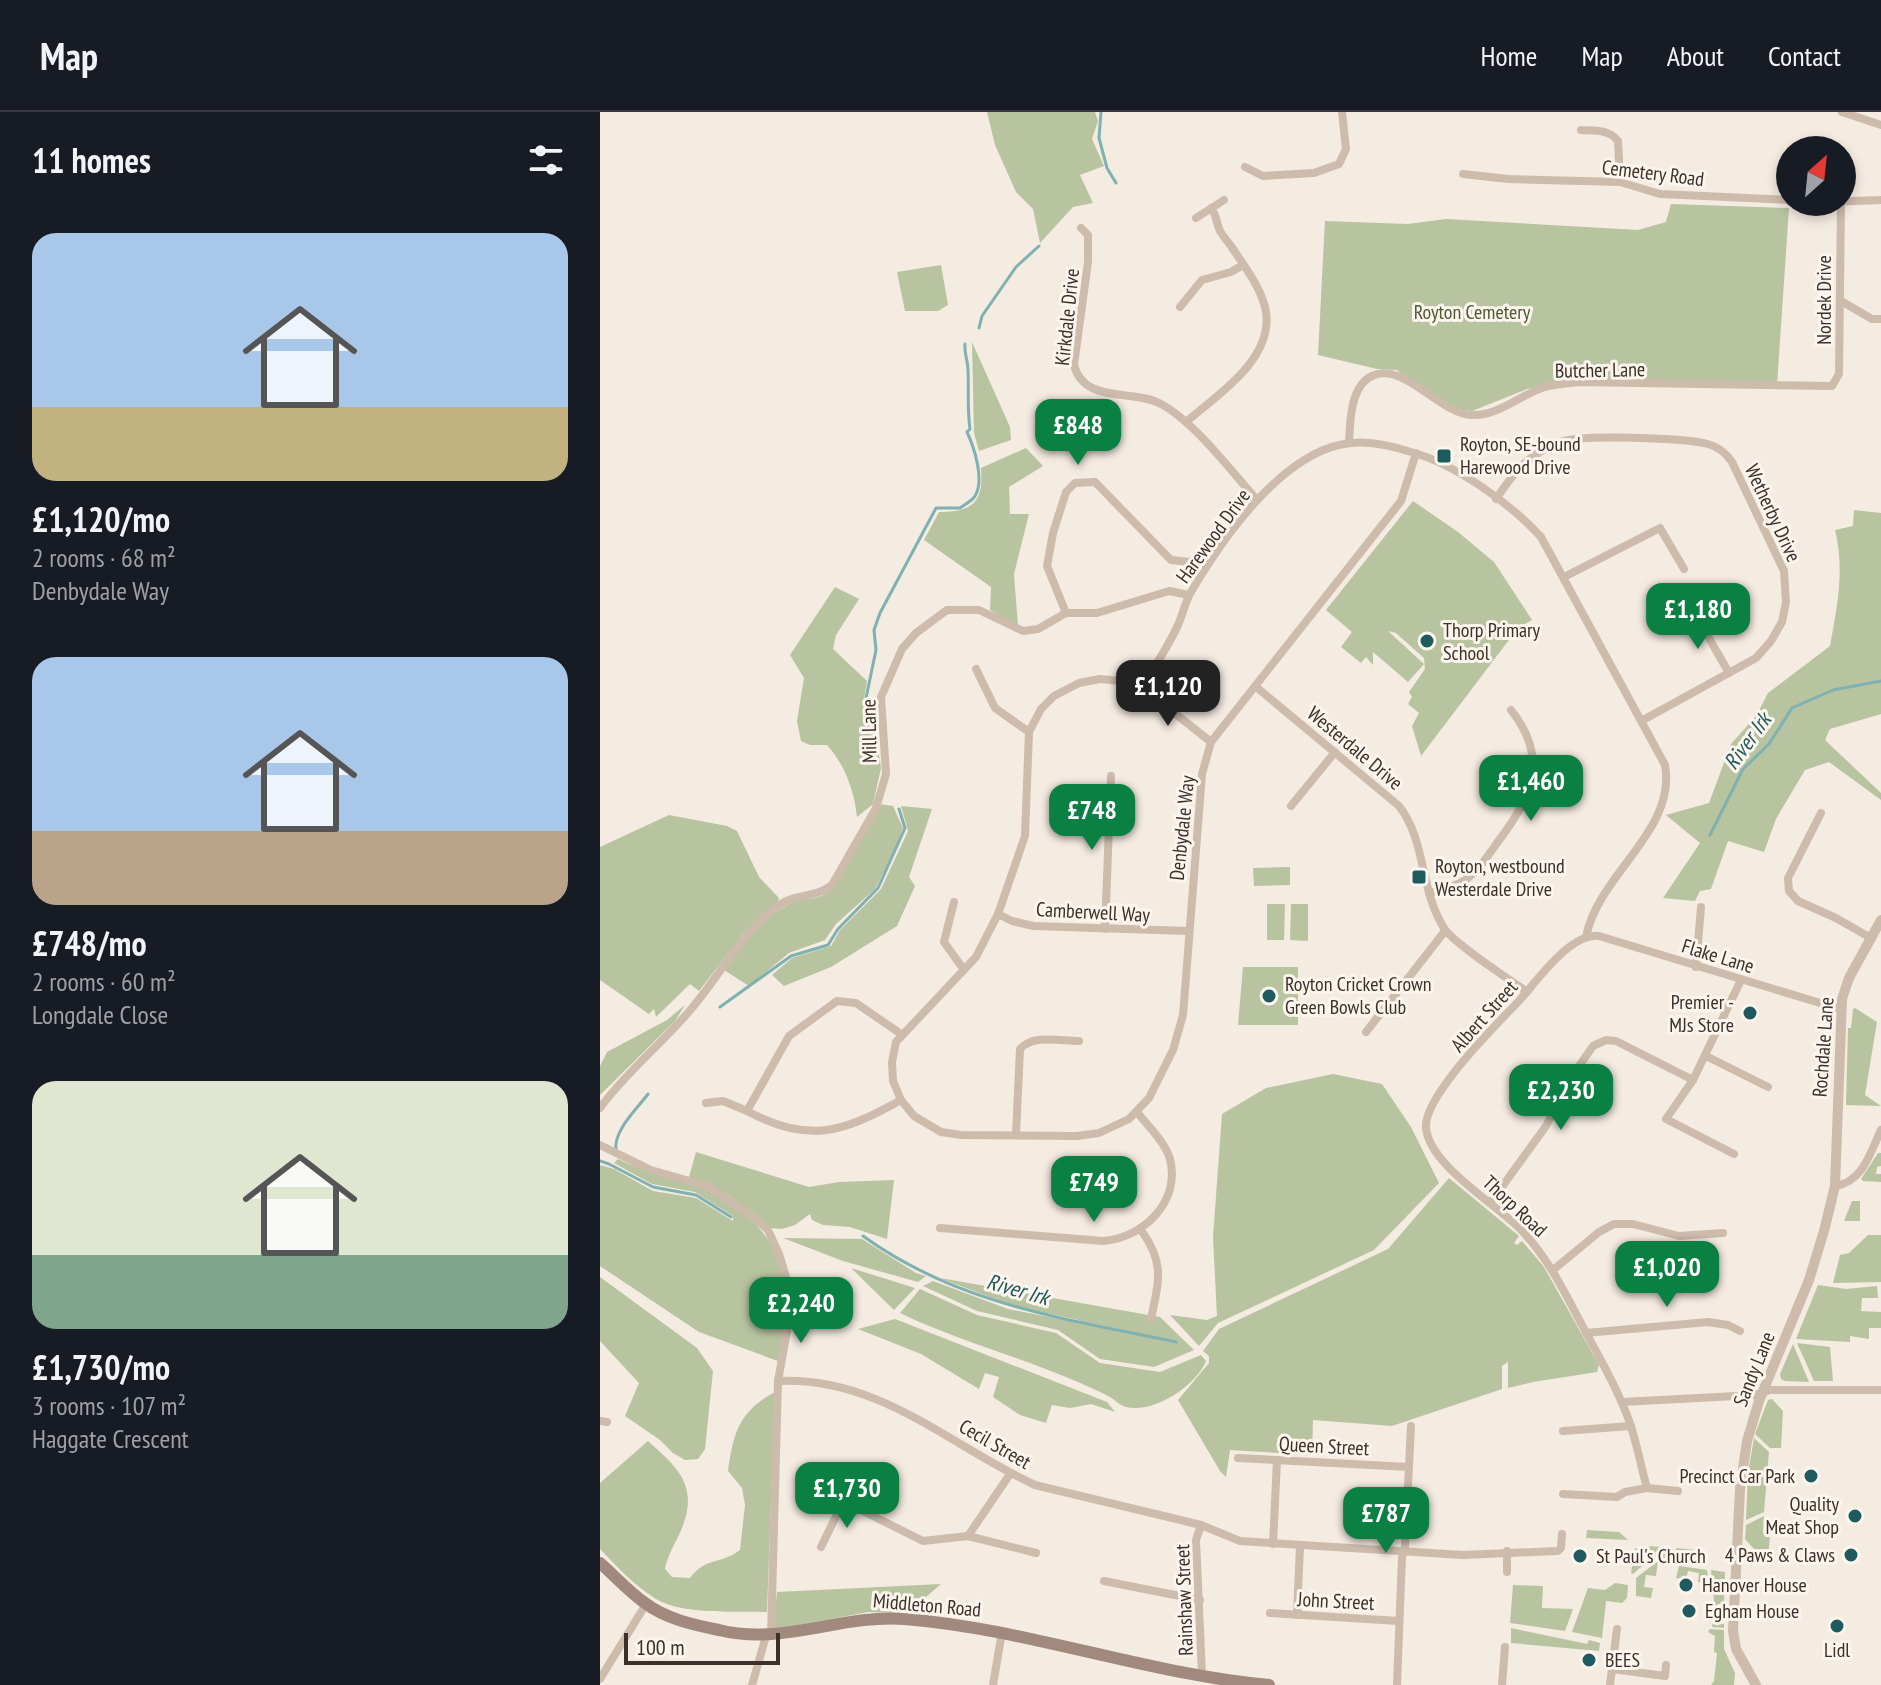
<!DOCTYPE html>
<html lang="en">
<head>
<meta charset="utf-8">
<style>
	:root { --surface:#171b24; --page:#20242c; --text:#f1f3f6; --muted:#9ea1a6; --line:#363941; --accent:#0b8043 }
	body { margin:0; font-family:"PT Sans Narrow",sans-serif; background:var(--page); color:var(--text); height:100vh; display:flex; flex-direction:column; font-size:30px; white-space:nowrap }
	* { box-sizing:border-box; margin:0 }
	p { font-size:26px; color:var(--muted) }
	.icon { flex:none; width:44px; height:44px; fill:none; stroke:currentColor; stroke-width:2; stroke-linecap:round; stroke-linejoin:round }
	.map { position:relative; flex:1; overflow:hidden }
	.drawer { display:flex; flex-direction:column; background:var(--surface); width:600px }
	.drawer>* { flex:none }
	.needle { width:52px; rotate:27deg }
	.fabs { position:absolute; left:1176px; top:24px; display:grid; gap:16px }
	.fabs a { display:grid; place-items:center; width:80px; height:80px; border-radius:50%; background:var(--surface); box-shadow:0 4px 12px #0003; font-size:40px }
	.scale { position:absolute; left:24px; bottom:20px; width:156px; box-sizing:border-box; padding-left:8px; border:4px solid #3b302b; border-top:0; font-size:22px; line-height:28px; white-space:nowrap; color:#3b302b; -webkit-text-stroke:6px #fbf5ee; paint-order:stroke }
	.price { position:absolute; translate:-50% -68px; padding:0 18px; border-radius:16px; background:var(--accent); color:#fff; font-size:26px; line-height:52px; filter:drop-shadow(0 2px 4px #0008) }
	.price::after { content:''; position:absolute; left:50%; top:48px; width:24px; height:18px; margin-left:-12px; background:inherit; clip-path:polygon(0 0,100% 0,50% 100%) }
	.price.on { background:#222; color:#fff }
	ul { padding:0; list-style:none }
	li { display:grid; align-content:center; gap:16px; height:424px; padding:0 32px }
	li span { display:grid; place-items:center; height:248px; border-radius:24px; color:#555 }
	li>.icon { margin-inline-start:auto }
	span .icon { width:144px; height:144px; fill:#fffc; stroke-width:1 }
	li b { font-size:34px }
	h2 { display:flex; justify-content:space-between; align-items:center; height:96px; padding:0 32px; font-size:34px }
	header { display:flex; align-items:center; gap:48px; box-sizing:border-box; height:112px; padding:0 40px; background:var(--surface); border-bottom:2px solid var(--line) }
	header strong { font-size:38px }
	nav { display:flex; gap:44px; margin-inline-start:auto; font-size:28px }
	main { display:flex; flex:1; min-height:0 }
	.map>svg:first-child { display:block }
	.green { fill:#b8c4a0 }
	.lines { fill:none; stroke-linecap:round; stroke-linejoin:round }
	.stream { stroke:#7fb0b2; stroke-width:3 }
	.minor { stroke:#cdbbac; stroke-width:8 }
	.tertiary { stroke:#cdbbac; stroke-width:10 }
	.secondary { stroke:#a18a7d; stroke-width:12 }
	.poi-dot { fill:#1f5a5e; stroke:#fbf5ee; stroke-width:3 }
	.labels { text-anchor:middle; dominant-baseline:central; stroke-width:6; stroke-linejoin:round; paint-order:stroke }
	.street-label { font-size:20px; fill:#3b302b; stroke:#fbf5ee }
	.park-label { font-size:20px; fill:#4a5a2e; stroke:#fbf5ee }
	.poi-label { font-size:20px; fill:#3b302b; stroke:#fbf5ee; text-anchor:start }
	.water-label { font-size:22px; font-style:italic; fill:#1f5a5e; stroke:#fbf5ee }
</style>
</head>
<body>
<header>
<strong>Map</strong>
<nav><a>Home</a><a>Map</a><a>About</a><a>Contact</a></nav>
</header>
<main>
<section class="drawer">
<h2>11 homes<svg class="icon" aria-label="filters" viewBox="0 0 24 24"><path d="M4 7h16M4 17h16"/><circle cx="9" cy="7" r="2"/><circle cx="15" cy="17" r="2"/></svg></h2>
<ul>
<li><span style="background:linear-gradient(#a9c7e8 70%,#c2b280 0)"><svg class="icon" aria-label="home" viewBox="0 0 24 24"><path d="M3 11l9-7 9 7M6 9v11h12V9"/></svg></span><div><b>£1,120/mo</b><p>2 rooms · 68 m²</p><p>Denbydale Way</p></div></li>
<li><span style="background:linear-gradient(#a9c7e8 70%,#b9a48a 0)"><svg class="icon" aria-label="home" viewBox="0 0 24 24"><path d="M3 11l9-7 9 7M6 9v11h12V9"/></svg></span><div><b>£748/mo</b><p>2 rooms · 60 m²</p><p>Longdale Close</p></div></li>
<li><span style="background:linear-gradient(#dfe7d0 70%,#7fa58c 0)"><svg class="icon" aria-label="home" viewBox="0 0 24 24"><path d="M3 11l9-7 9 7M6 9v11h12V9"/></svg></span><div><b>£1,730/mo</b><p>3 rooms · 107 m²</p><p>Haggate Crescent</p></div></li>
</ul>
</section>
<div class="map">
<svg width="1281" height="1573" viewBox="0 0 1281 1573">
	<rect width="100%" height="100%" fill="#f4ebe1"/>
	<g class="green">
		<polygon points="387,0 495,0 498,9 492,27 504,54 480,63 493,91 473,95 440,131 433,97 416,80 395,33"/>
		<polygon points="1071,92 1189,96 1177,273 972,269 927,277 872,299 855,297 814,273 797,258 777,257 718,243 725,109 808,112 846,107 1038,118 1066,110"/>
		<polygon points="341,153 348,193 338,199 305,199 297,160"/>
		<polygon points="372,230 410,315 411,328 379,339 374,321"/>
		<path d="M426,336L443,354L409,375L410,402H429L414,462L418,515L390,498L391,475L324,428L339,400C372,400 384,391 381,356Z"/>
		<polygon points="813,389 858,420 894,450 932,508 918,516 821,644 812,614 819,601 808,592 812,585 809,580 825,557 824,546 796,521 788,519 824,552 808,570 773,540 773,553 766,545 761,551 741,535 752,520 726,498"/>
		<path d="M1254,398L1281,401V602L1230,617L1225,628L1281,681V688L1229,650L1205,658L1176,707L1164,740L1128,729L1111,777L1100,779L1095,789L1063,786L1100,731L1066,703L1109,691L1131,632L1156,604L1168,581L1230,534C1237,495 1245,458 1235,418L1253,414Z"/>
		<path d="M235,475L259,487L236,523L233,537L267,569L264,587L266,618L277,628L281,656L273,692L257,705C254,678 245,653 227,633H210L201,629L197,609L204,566L190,543Z"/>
		<path d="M279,692L293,694L303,716L293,742L275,777L236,812L225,828L189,841L149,874L124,858C142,837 162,805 188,793C206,783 217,792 234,775Z"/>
		<polygon points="301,694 332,697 309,765 315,774 297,814 231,855 184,874 172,863 192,846 231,834 240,818 281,777 308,719"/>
		<polygon points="69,703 127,714 137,719 159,765 179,786 178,790 143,822 99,879 90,872 56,905 54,897 49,902 0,868 0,735"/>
		<polygon points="690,755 690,773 654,774 653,756"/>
		<polygon points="667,792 685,792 684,828 667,828"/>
		<polygon points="691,792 708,792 708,829 690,828"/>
		<polygon points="643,855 698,855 698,913 638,913"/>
		<polygon points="85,893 75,909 0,983 0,954 7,940 67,908"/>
		<polygon points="1255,896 1277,910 1265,983 1281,994 1246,993 1248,916 1251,916 1253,897"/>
		<polygon points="733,962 782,972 811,1015 839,1071 774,1138 618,1211 599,1234 570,1203 607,1208 617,1204 613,1125 622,1002 666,976"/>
		<polygon points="96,1040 209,1075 239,1070 294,1068 287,1127 250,1115 223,1113 212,1108 210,1102 195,1113 182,1117 170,1116 128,1083 89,1065"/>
		<polygon points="1278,1041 1281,1041 1281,1054 1277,1055 1276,1062 1281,1062 1281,1070 1263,1069 1261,1067"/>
		<path d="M18,1047C46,1061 66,1061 94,1071C139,1088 180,1126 187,1176C190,1199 182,1226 178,1249L99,1220L0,1154V1053L14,1057L53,1079L96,1086L133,1109V1104L95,1080L52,1072L14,1051Z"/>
		<polygon points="849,1066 919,1124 914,1131 917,1133 922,1129 944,1155 999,1253 997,1260 933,1270 908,1276 908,1250 902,1254 902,1277 792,1314 713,1308 712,1343 630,1338 626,1365 620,1359 578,1288 609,1251 609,1244 603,1239 619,1217 788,1137"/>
		<polygon points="1252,1089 1260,1089 1260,1109 1244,1109"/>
		<polygon points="1268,1123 1281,1123 1281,1170 1233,1171 1240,1143 1249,1141"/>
		<polygon points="183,1126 262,1127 316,1161 326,1164 318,1170 243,1149"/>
		<polygon points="251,1156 315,1176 294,1198"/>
		<polygon points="0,1165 97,1236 113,1259 105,1337 98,1347 85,1348 73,1341 60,1328 25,1304 39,1271 0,1229"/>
		<polygon points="340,1166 554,1204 560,1205 594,1238 554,1255 500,1247 458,1218 377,1199 323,1174 333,1169 408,1197 577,1230 410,1193"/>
		<polygon points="1218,1173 1246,1177 1277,1174 1278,1186 1262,1186 1261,1199 1281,1200 1281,1216 1269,1216 1269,1227 1250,1224 1250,1230 1196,1227"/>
		<path d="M320,1177L377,1203L456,1221L500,1251L560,1260L601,1243L606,1249C596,1274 553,1302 526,1295C521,1294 515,1288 510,1285C491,1275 469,1266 448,1258C399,1239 348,1224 300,1201Z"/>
		<polygon points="295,1207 507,1290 515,1300 491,1292 470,1296 452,1293 446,1311 420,1303 393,1285 399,1265 385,1261 379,1277 321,1242 258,1217"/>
		<polygon points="1197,1231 1230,1235 1233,1269 1214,1269"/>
		<polygon points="1193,1232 1209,1270 1185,1269 1181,1267 1180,1262"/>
		<path d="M175,1280L167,1500C136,1499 83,1503 56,1487C35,1474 17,1455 0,1437V1371L48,1329C77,1355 99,1373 82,1416C76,1431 68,1441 65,1457L72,1465L90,1466C105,1445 120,1453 140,1438L145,1393L142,1376L128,1359C133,1322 139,1299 175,1280Z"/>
		<polygon points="1172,1287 1183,1299 1181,1336 1170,1336 1155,1322 1168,1288"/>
		<polygon points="1154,1326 1169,1340 1164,1400 1146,1408 1148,1361"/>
		<polygon points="1164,1404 1163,1421 1170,1422 1168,1449 1164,1448 1145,1427 1146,1413"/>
		<polygon points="987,1418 1019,1420 1028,1428 986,1426"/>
		<polygon points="1048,1434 1072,1436 1073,1447 1056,1445 1046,1437"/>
		<polygon points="1035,1436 1051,1446 1033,1462 1031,1461"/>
		<polygon points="1076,1436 1105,1439 1106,1453 1077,1448"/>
		<polygon points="1058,1449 1056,1464 1046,1463 1044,1475 1053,1476 1051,1486 1036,1484 1036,1466"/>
		<polygon points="1079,1454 1107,1458 1109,1472 1098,1470 1099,1461 1088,1459 1086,1468 1076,1466"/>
		<polygon points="1111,1458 1125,1460 1124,1492 1118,1492 1117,1511 1124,1512 1124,1516 1112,1515 1115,1501"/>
		<polygon points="1015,1471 1028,1473 1027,1486 1022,1491 1006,1489 1002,1526 972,1520 988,1476 1005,1478"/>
		<polygon points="341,1472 326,1485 322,1502 268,1500 173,1518 177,1480"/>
		<polygon points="913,1473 943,1474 942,1496 973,1497 965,1519 910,1511"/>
		<polygon points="911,1516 987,1532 989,1528 1000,1531 999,1539 911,1531"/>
		<polygon points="1110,1517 1124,1518 1124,1537 1135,1561 1134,1573 1111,1573 1114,1569 1117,1541 1114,1540 1115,1524 1108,1520"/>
	</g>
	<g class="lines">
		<g class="stream">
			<polyline points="501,0 499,26 507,56 516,71"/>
			<polyline points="379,216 382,204 416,155 439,134"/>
			<path d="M278,626L268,616L266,586L276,538L274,518L280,501L336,396H360C364,393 373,388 375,384C385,368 374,335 367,320L370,317C367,296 369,278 368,258C368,248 364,242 365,232"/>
			<polyline points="1110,723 1143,657 1169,632 1192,596 1233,578 1281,569"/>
			<polyline points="120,895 191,844 228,833 238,817 278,776 305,716 299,697"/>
			<path d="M16,1038C13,1019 37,997 48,982"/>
			<polyline points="0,1049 9,1052 53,1075 96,1083 131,1105"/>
			<path d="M263,1124C359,1193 463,1206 576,1230"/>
		</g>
		<g class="minor">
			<polyline points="1242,0 1281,13"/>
			<path d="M981,18C995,19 1009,17 1018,29L1020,70"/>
			<polyline points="645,55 663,64 714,61 739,52 746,37 742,0"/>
			<polyline points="863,62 908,67 1020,70 1060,82 1190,88"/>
			<polyline points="1227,90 1281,88"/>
			<polyline points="596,106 624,88"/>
			<path d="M481,116L488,123V150L474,253C484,292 532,277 559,291C593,308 631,359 657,388"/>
			<polyline points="1241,189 1272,207 1281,207"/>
			<polyline points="580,195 602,168 631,160 643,153"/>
			<path d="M586,310C617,283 673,248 666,200C662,176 644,154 631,134C627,129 623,124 620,119C616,111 617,103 611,96"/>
			<path d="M749,331C750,311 750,274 772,264C803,249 839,301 871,303C898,305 921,282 945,275C955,272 966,272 976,270L1232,274L1239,262L1241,91"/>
			<path d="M896,387C915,359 927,343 960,330C980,322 1086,326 1108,332C1119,335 1126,341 1132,350L1184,459L1186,490L1182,510L1171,529L1156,546L1043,608"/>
			<polyline points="964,465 1060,416 1084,457"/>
			<polyline points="1094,500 1129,561"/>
			<polyline points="466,501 447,454 453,421 466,380 475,371 495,370 571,448 590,450 609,438 617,439"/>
			<polyline points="376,557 395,596 429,620"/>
			<path d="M655,574L799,694C826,728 820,779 844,816C853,831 909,867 927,880"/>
			<path d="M541,576C554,556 568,535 578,513C583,502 585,490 591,480C622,427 684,337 751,331C770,329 792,334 811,340C855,352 910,391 941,425L1065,653C1077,719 998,762 986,825"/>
			<polyline points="611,630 548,580 521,569 500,567 479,571 454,584 441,597 429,620 425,724 398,802 376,845 296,930 292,950 293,969 301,988 314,1004 341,1020 361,1023 477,1024 499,1021 529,1007 549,986 573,938 583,903 602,662 611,630 801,389 816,341"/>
			<polyline points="691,694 735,640"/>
			<polyline points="1221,701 1188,766 1189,779 1198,789 1236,806 1271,826"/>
			<path d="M829,781C841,778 854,775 864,769C878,759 887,745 897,731C930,687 951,648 911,598"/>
			<polyline points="354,790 344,830 364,858"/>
			<polyline points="398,802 412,809 433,814 588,819"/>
			<polyline points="505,817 511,664"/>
			<polyline points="1096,855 1101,795"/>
			<polyline points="766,920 845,819"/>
			<polyline points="1106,944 1168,975"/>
			<path d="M301,988C242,1021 208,1032 147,999L189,924L237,889L256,891L301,922"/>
			<polyline points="106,991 123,989 147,999"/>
			<path d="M0,996C27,959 63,931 92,896C121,862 143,818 181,792C197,781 214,787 232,773L276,696L286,662L281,585L302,537L316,521L347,498H379L423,519L438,517L466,501H497L569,479L589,483"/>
			<path d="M416,1022L420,937C433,922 460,929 479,929"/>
			<polyline points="0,1033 51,1058 107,1074 152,1104 168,1118 179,1142 190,1178 190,1202 178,1269 171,1524"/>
			<polyline points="1134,1042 1066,1007 1093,968 1141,868"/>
			<path d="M1235,1074C1263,1070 1270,1041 1281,1018"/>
			<polyline points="891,1090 946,1014 970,967 993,934 1006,928 1016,929 1093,968"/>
			<path d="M340,1116L503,1129C543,1126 581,1090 570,1047C565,1030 548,1014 537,1000"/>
			<path d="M541,1118C565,1151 559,1168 551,1207"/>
			<polyline points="953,1158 999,1120 1014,1112 1033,1112 1079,1124 1123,1121"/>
			<polyline points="986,1221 1108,1210 1128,1213 1140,1219"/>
			<path d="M178,1269C279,1264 350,1334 435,1373L601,1413L640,1429L863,1443L958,1439L961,1436L962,1422"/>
			<polyline points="1022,1290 1155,1283 1170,1278 1281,1278"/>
			<polyline points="0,1309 7,1310"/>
			<polyline points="963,1319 1031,1314"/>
			<polyline points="638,1346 809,1355"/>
			<path d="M1047,1376C1039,1347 1034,1316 1021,1289C1010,1263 995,1238 982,1213C965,1181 949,1148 924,1121C899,1093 830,1055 826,1016C823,985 895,914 917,891C936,871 969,821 999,824L1240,897"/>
			<polyline points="227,1381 323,1429 368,1424 436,1441"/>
			<polyline points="963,1382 1017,1385 1025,1380 1047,1376 1078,1379"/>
			<polyline points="601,1413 596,1428 602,1563"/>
			<polyline points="368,1424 410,1362"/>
			<polyline points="673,1432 677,1348"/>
			<polyline points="221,1435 244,1388"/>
			<polyline points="907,1460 907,1439"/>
			<polyline points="504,1469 600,1488"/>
			<polyline points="670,1501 799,1509"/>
			<polyline points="697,1503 700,1434"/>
			<polyline points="1012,1557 1065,1564 1066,1553"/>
			<polyline points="0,1567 46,1492"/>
			<polyline points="152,1573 166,1524"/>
			<polyline points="393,1573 402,1520"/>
			<polyline points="797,1573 802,1445 805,1434 811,1314"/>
			<polyline points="902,1573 905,1535"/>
			<polyline points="1010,1573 1017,1517"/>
		</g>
		<polyline class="tertiary" points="1156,1573 1136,1537 1133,1519 1140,1377 1147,1329 1159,1289 1209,1168 1224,1119 1235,1074 1242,887 1249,866 1281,808"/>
		<path class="secondary" d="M0,1451C15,1464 29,1480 45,1491C66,1507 94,1513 119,1518C183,1534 240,1502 305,1507C428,1517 546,1562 669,1573"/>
	</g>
	<g class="poi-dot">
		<rect x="836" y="336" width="16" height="16" rx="4"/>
		<circle cx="827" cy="529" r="8"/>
		<rect x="811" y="757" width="16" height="16" rx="4"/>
		<circle cx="669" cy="884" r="8"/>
		<circle cx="1150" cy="901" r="8"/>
		<circle cx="1211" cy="1364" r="8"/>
		<circle cx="1255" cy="1404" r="8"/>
		<circle cx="1251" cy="1443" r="8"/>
		<circle cx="980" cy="1444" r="8"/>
		<circle cx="1086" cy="1473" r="8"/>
		<circle cx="1089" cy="1499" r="8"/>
		<circle cx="1237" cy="1514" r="8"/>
		<circle cx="989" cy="1548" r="8"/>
	</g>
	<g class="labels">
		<g class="street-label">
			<text transform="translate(1053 61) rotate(7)">Cemetery Road</text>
			<text transform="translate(1224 188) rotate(-90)">Nordek Drive</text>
			<text transform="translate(467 205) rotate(-84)">Kirkdale Drive</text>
			<text transform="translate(1000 258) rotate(-1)">Butcher Lane</text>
			<text transform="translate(1173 401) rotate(65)">Wetherby Drive</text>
			<text transform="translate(613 424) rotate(-54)">Harewood Drive</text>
			<text transform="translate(269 619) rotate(-91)">Mill Lane</text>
			<text transform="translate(755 636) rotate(40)">Westerdale Drive</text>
			<text transform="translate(582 716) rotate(-84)">Denbydale Way</text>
			<text transform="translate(493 800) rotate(3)">Camberwell Way</text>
			<text transform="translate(1118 844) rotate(17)">Flake Lane</text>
			<text transform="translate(884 904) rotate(-48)">Albert Street</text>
			<text transform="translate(1223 935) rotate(-86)">Rochdale Lane</text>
			<text transform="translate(915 1094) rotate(43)">Thorp Road</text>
			<text transform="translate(1154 1257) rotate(-68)">Sandy Lane</text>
			<text transform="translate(395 1332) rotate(30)">Cecil Street</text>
			<text transform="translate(724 1334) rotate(3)">Queen Street</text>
			<text transform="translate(584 1488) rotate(-92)">Rainshaw Street</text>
			<text transform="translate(736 1489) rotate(3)">John Street</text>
			<text transform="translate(327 1493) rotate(5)">Middleton Road</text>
		</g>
		<g class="park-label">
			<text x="872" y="200">Royton Cemetery</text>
		</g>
		<g class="poi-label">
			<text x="860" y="332">Royton, SE-bound<tspan x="860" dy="23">Harewood Drive</tspan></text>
			<text x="843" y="518">Thorp Primary<tspan x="843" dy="23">School</tspan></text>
			<text x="835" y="754">Royton, westbound<tspan x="835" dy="23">Westerdale Drive</tspan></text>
			<text x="685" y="872">Royton Cricket Crown<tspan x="685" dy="23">Green Bowls Club</tspan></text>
			<text x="1134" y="890" text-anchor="end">Premier -<tspan x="1134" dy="23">MJs Store</tspan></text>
			<text x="1195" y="1364" text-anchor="end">Precinct Car Park</text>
			<text x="1239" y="1392" text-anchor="end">Quality<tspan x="1239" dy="23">Meat Shop</tspan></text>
			<text x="1235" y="1443" text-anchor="end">4 Paws &amp; Claws</text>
			<text x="996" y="1444">St Paul's Church</text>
			<text x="1102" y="1473">Hanover House</text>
			<text x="1105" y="1499">Egham House</text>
			<text x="1237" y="1538" text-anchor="middle">Lidl</text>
			<text x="1005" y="1548">BEES</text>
		</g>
		<g class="water-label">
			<text transform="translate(1147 629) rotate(-54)">River Irk</text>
			<text transform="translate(418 1177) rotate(16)">River Irk</text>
		</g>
	</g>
</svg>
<div class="fabs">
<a><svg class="needle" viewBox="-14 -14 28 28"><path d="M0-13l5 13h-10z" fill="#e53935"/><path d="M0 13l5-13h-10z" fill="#9ea1a6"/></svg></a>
</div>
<div class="scale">100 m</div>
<b class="price" style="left:478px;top:355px">£848</b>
<b class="price" style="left:1098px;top:539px">£1,180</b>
<b class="price on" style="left:568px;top:616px">£1,120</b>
<b class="price" style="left:931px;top:711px">£1,460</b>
<b class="price" style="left:492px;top:740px">£748</b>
<b class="price" style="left:961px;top:1020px">£2,230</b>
<b class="price" style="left:494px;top:1112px">£749</b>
<b class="price" style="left:1067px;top:1197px">£1,020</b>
<b class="price" style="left:201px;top:1233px">£2,240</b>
<b class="price" style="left:247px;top:1418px">£1,730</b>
<b class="price" style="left:786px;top:1443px">£787</b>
</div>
</main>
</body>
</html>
